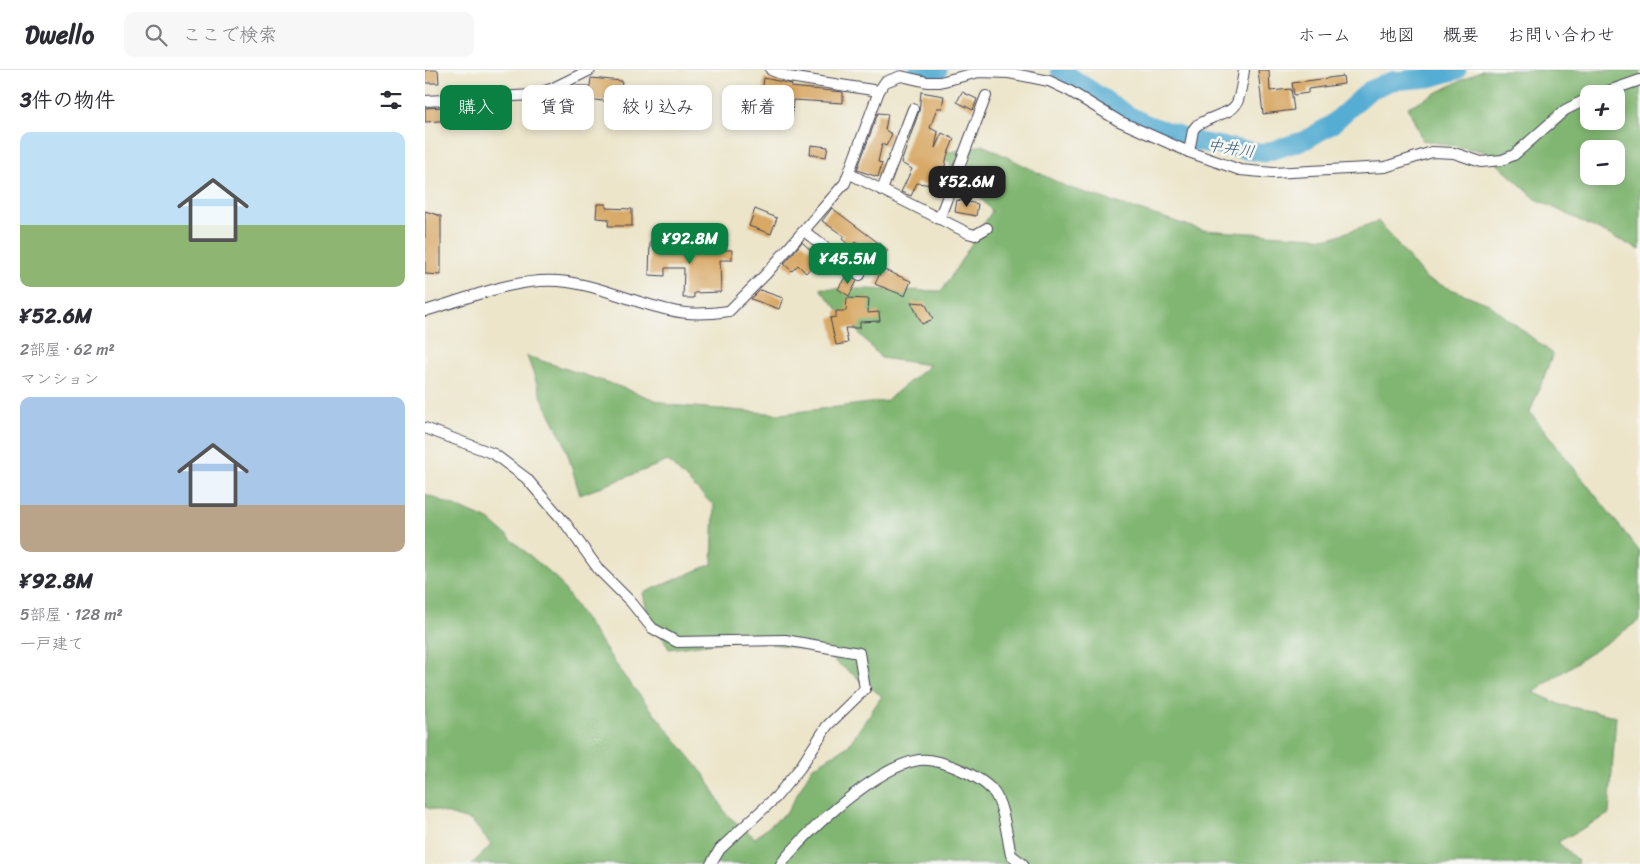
<!DOCTYPE html>
<html lang="ja">
<head>
<meta charset="utf-8">
<style>
	:root { --surface:#fff; --page:#f7f7f7; --text:#2b2b33; --muted:#7c7c81; --line:#e1e1e2; --accent:#0b8043 }
	body { margin:0; font-family:Sriracha,"Klee One",sans-serif; background:var(--page); color:var(--text); height:100vh; display:flex; flex-direction:column; font-size:19px; white-space:nowrap }
	* { box-sizing:border-box; margin:0 }
	p { font-size:16px; color:var(--muted) }
	.icon { flex:none; width:28px; height:28px; fill:none; stroke:currentColor; stroke-width:2; stroke-linecap:round; stroke-linejoin:round }
	.map { position:relative; flex:1; overflow:hidden }
	.drawer { display:flex; flex-direction:column; background:var(--surface); width:425px }
	.drawer>* { flex:none }
	.banner { position:absolute; left:15px; top:15px; width:475px; height:45px; display:flex; gap:10px }
	.buttons { position:absolute; left:1155px; top:15px; display:grid; gap:10px }
	.buttons a { display:grid; place-items:center; width:45px; height:45px; border-radius:10px; background:var(--surface); box-shadow:0 2px 8px #0003; font-size:25px }
	.price { position:absolute; translate:-50% -42px; padding:0 11px; border-radius:10px; background:var(--accent); color:#fff; font-size:16px; line-height:32px; filter:drop-shadow(0 1px 2px #0008) }
	.price::after { content:''; position:absolute; left:50%; top:30px; width:15px; height:11px; margin-left:-8px; background:inherit; clip-path:polygon(0 0,100% 0,50% 100%) }
	.price.selected { background:#222; color:#fff }
	ul { padding:0; list-style:none }
	li { display:grid; align-content:center; gap:10px; height:265px; padding:0 20px }
	li span { display:grid; place-items:center; height:155px; border-radius:10px; color:#555 }
	li>.icon { margin-inline-start:auto }
	span .icon { width:90px; height:90px; fill:#fffc; stroke-width:1 }
	li b { font-size:21px }
	h2 { display:flex; justify-content:space-between; align-items:center; height:60px; padding:0 20px; font-size:21px }
	.pill { padding:0 18px; border-radius:10px; background:var(--surface); box-shadow:0 2px 8px #0003; font-size:18px; line-height:45px }
	.pill.selected { background:var(--accent); color:#fff }
	header { display:flex; align-items:center; gap:30px; box-sizing:border-box; height:70px; padding:0 25px; background:var(--surface); border-bottom:1px solid var(--line) }
	header strong { font-size:24px }
	nav { display:flex; gap:28px; margin-inline-start:auto; font-size:18px }
	.search { width:350px; height:45px; background:var(--page); display:flex; align-items:center; gap:12px; box-sizing:border-box; padding:0 18px; border-radius:10px; color:var(--muted); font-size:19px }
	main { display:flex; flex:1; min-height:0 }
	.map>svg:first-child { display:block }
	.forest { fill:#81b672; stroke:#526c56; fill-rule:evenodd }
	.lines { fill:none; stroke-linecap:round; stroke-linejoin:round }
	.river { stroke:#56add3; stroke-width:19 }
	.building { fill:#d8a865 }
	.street-casing { stroke:#403f50; stroke-width:12 }
	.street { stroke:#fff; stroke-width:10 }
	.labels { text-anchor:middle; dominant-baseline:central; stroke-width:5; stroke-linejoin:round; paint-order:stroke }
	.water-label { font-size:16px; font-style:italic; fill:#375a78; stroke:#f6f6f2 }
</style>
</head>
<body>
<header>
<strong>Dwello</strong>
<div class="search"><svg class="icon" aria-label="search" viewBox="0 0 24 24"><circle cx="10" cy="10" r="6"/><path d="M15 15l6 6"/></svg>ここで検索</div>
<nav><a>ホーム</a><a>地図</a><a>概要</a><a>お問い合わせ</a></nav>
</header>
<main>
<section class="drawer">
<h2>3件の物件<svg class="icon" aria-label="filters" viewBox="0 0 24 24"><path d="M4 7h16M4 17h16"/><circle cx="9" cy="7" r="2"/><circle cx="15" cy="17" r="2"/></svg></h2>
<ul>
<li><span style="background:linear-gradient(#bfe0f5 60%,#8fb573 0)"><svg class="icon" aria-label="home" viewBox="0 0 24 24"><path d="M3 11l9-7 9 7M6 9v11h12V9"/></svg></span><div><b>¥52.6M</b><p>2部屋 · 62 m²</p><p>マンション</p></div></li>
<li><span style="background:linear-gradient(#a9c7e8 70%,#b9a48a 0)"><svg class="icon" aria-label="home" viewBox="0 0 24 24"><path d="M3 11l9-7 9 7M6 9v11h12V9"/></svg></span><div><b>¥92.8M</b><p>5部屋 · 128 m²</p><p>一戸建て</p></div></li>
</ul>
</section>
<div class="map">
<svg width="1215" height="794" viewBox="0 0 1215 794">
	<rect width="100%" height="100%" fill="#f6f6f2"/>
	<filter id="ink" filterUnits="userSpaceOnUse"><feTurbulence type="fractalNoise" baseFrequency=".02" numOctaves="2"/><feDisplacementMap in="SourceGraphic" scale="10" xChannelSelector="R" yChannelSelector="G"/><feConvolveMatrix kernelMatrix="1 2 1 2 8 2 1 2 1" color-interpolation-filters="sRGB"/></filter>
	<filter id="wash" filterUnits="userSpaceOnUse"><feTurbulence type="fractalNoise" baseFrequency=".0096" numOctaves="4" result="noise"/><feDisplacementMap in="SourceGraphic" scale="20" xChannelSelector="R" yChannelSelector="G"/><feGaussianBlur stdDeviation="1.12" result="paint"/><feColorMatrix in="noise" values="0 0 0 0 0 0 0 0 0 0 0 0 0 0 0 0 0 1.4 0 .05"/><feComposite in="paint" operator="in"/></filter>
	<g filter="url(#wash)">
		<rect width="100%" height="100%" fill="#ece5ca"/>
		<g class="forest">
			<path d="M1057,0H1215V180L1111,129L1058,81L997,70L983,37ZM1164,24H1191V51H1164ZM1164,79H1191V106H1164Z"/>
			<polygon points="558,75 642,117 777,160 905,168 953,151 1001,209 1064,234 1128,284 1105,342 1215,482 1215,550 1108,622 1136,635 1191,646 1184,744 1133,772 1152,790 1153,794 47,794 66,775 47,751 0,737 0,424 64,450 133,510 199,606 281,707 301,744 330,768 362,742 387,698 423,676 457,626 399,583 319,569 244,579 222,541 218,523 287,494 289,436 243,391 155,425 139,372 117,328 102,286 190,315 244,335 355,344 461,331 505,295 456,288 394,218 517,221 567,141 516,84"/>
		</g>
		<g class="lines">
			<g class="river">
				<polyline points="494,0 504,2 513,0"/>
				<polyline points="635,0 703,45 721,54 774,72 839,83 880,70 906,55 945,20 967,11 1004,8 1032,0"/>
			</g>
		</g>
		<g id="blocks">
			<g class="building">
				<polygon points="0,0 13,0 14,13 0,13"/>
				<polygon points="833,0 844,0 845,21 866,19 869,40 838,44"/>
				<polygon points="918,6 919,14 883,19 883,23 869,25 867,13"/>
				<polygon points="166,8 197,11 194,33 162,29 147,30 147,16 165,16"/>
				<polygon points="339,8 367,14 366,17 418,22 418,33 368,30 367,48 356,47 358,27 337,24"/>
				<polygon points="228,21 240,22 239,33 227,32"/>
				<polygon points="496,22 519,26 517,38 512,38 505,58 513,62 510,78 517,63 529,69 522,86 516,116 492,113 486,126 476,122 487,99 476,93 494,41"/>
				<polygon points="537,22 552,29 548,40 532,32"/>
				<polygon points="40,36 41,49 0,52 0,38"/>
				<polygon points="453,43 463,44 460,60 467,64 461,76 457,74 453,92 457,93 453,107 432,100"/>
				<polygon points="386,75 403,77 401,87 385,84"/>
				<polygon points="532,130 553,134 551,146 530,142"/>
				<polygon points="172,134 181,134 181,138 207,139 207,156 183,156 184,149 171,148"/>
				<polygon points="407,138 463,180 454,191 430,172 426,177 417,169 419,166 397,151"/>
				<polygon points="330,139 352,148 346,164 324,156"/>
				<polygon points="0,141 16,146 16,205 0,204"/>
				<polygon points="225,172 271,173 271,179 307,180 307,190 295,190 296,222 269,223 269,228 258,228 259,198 240,198 240,206 224,205"/>
				<polygon points="377,172 394,188 381,203 373,195 367,201 359,194"/>
				<polygon points="457,199 486,211 480,226 450,214"/>
				<polygon points="422,204 432,211 424,226 413,219"/>
				<polygon points="335,220 358,228 354,239 326,229"/>
				<polygon points="422,228 444,229 443,243 454,242 455,251 435,252 435,258 420,258 423,273 411,275 405,248 411,247 411,241 421,241"/>
				<polygon points="486,232 500,233 508,249 497,254"/>
			</g>
		</g>
	</g>
	<g filter="url(#ink)">
		<use href="#blocks" fill-opacity="0" stroke="#403f50" stroke-width="1"/>
		<g class="lines">
			<g class="street-casing">
				<g id="street">
					<polyline points="346,0 364,7 454,21"/>
					<polyline points="1175,24 1215,10"/>
					<polyline points="0,31 107,25 126,19 165,0"/>
					<path d="M764,82L768,60L772,55C811,34 812,50 819,0"/>
					<polyline points="425,104 543,163 550,165 562,158"/>
					<polyline points="457,120 488,39"/>
					<polyline points="514,149 561,26"/>
					<polyline points="379,161 435,205"/>
					<path d="M0,241C42,229 88,208 133,211C172,214 206,232 244,240C263,245 285,244 304,241L341,204L420,113L454,21L460,12L476,6L502,12H515L554,2L584,3L624,11L643,20L694,51L764,82L815,100L848,103L960,97L1007,82L1029,83L1056,92L1077,90L1089,85L1140,40L1164,28"/>
					<polyline points="0,358 69,384 101,408 141,454 174,500 206,532 227,558 252,572 360,570 434,583 440,619 402,656 375,698 351,727 295,779 286,794"/>
					<path d="M356,794C381,761 453,696 494,690C513,687 555,706 567,720C579,733 582,768 586,785L598,794"/>
				</g>
			</g>
			<use href="#street" class="street"/>
		</g>
	</g>
	<g class="labels">
		<g class="water-label">
			<text transform="translate(806 78) rotate(9)">中井川</text>
		</g>
	</g>
</svg>
<div class="buttons">
<a>+</a>
<a>−</a>
</div>
<b class="price selected" style="left:542px;top:138px">¥52.6M</b>
<b class="price" style="left:265px;top:195px">¥92.8M</b>
<b class="price" style="left:423px;top:215px">¥45.5M</b>
<div class="banner">
<a class="pill selected">購入</a>
<a class="pill">賃貸</a>
<a class="pill">絞り込み</a>
<a class="pill">新着</a>
</div>
</div>
</main>
</body>
</html>
